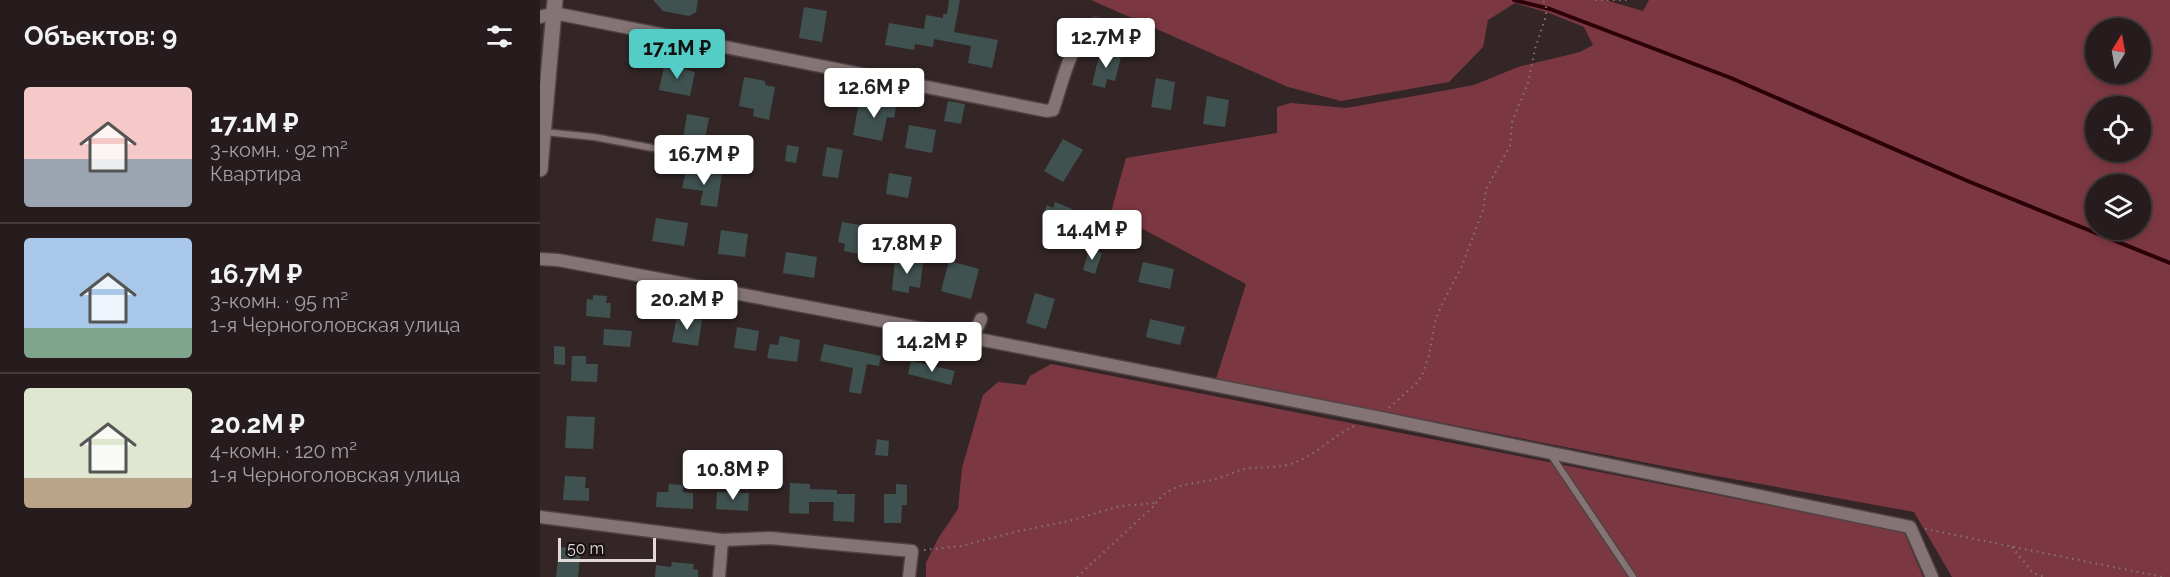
<!DOCTYPE html>
<html lang="ru">
<head>
<meta charset="utf-8">
<style>
	:root { --surface:#271c1d; --page:#2f2526; --text:#f1f3f6; --muted:#a4a1a4; --line:#433a3b; --accent:#54cdc7 }
	body { margin:0; font-family:Raleway,sans-serif; background:var(--page); color:var(--text); height:100vh; display:flex; flex-direction:column; font-size:22px; white-space:nowrap }
	* { box-sizing:border-box; margin:0 }
	p { font-size:20px; color:var(--muted) }
	.icon { flex:none; width:33px; height:33px; fill:none; stroke:currentColor; stroke-width:2; stroke-linecap:round; stroke-linejoin:round }
	.map { position:relative; flex:1; overflow:hidden }
	.panel { display:flex; flex-direction:column; background:var(--surface); width:540px }
	.panel>* { flex:none }
	.needle { width:39px; rotate:11deg }
	.tools { position:absolute; left:1545px; top:18px; display:grid; gap:12px }
	.tools a { display:grid; place-items:center; width:66px; height:66px; border-radius:50%; background:var(--surface); box-shadow:0 3px 9px #0003,0 0 0 2px var(--line); font-size:30px }
	.scale { position:absolute; left:18px; bottom:15px; width:98px; box-sizing:border-box; padding-left:6px; border:3px solid #e3d9d9; border-top:0; font-size:16px; line-height:21px; white-space:nowrap; color:#e3d9d9; -webkit-text-stroke:4px #171111; paint-order:stroke }
	.price { position:absolute; translate:-50% -51px; padding:0 14px; border-radius:6px; background:#fff; color:#222; font-size:20px; line-height:39px; filter:drop-shadow(0 2px 3px #0008) }
	.price::after { content:''; position:absolute; left:50%; top:36px; width:18px; height:14px; margin-left:-9px; background:inherit; clip-path:polygon(0 0,100% 0,50% 100%) }
	.price.current { background:var(--accent); color:#111 }
	ul { padding:0; list-style:none }
	li { display:flex; align-items:center; gap:18px; height:150px; padding:0 24px }
	li+li { border-top:2px solid var(--line) }
	li span { display:grid; place-items:center; flex:none; width:168px; height:120px; border-radius:6px; color:#555 }
	li>.icon { margin-inline-start:auto }
	span .icon { width:72px; height:72px; fill:#fffc; stroke-width:1 }
	li b { font-size:26px }
	h2 { display:flex; justify-content:space-between; align-items:center; height:72px; padding:0 24px; font-size:26px }
	main { display:flex; flex:1; min-height:0 }
	.map>svg:first-child { display:block }
	.green { fill:#7c3842; fill-rule:evenodd }
	.water { fill:#2b0009 }
	.lines { fill:none; stroke-linecap:round; stroke-linejoin:round }
	.stream { stroke:#2b0009; stroke-width:4 }
	.building { fill:#405250 }
	.service-casing { stroke:#4f4344; stroke-width:9 }
	.minor-casing { stroke:#4f4344; stroke-width:15 }
	.tertiary-casing { stroke:#4f4344; stroke-width:18 }
	.path { stroke:#847778; stroke-width:2; stroke-dasharray:1.5 4.5; stroke-linecap:butt }
	.service { stroke:#857475; stroke-width:6 }
	.minor { stroke:#857475; stroke-width:12 }
	.tertiary { stroke:#857475; stroke-width:15 }
</style>
</head>
<body>
<main>
<section class="panel">
<h2>Объектов: 9<svg class="icon" aria-label="filters" viewBox="0 0 24 24"><path d="M4 7h16M4 17h16"/><circle cx="9" cy="7" r="2"/><circle cx="15" cy="17" r="2"/></svg></h2>
<ul>
<li><span style="background:linear-gradient(#f6c9c9 60%,#9aa5b1 0)"><svg class="icon" aria-label="home" viewBox="0 0 24 24"><path d="M3 11l9-7 9 7M6 9v11h12V9"/></svg></span><div><b>17.1M ₽</b><p>3-комн. · 92 m²</p><p>Квартира</p></div></li>
<li><span style="background:linear-gradient(#a9c7e8 75%,#7fa58c 0)"><svg class="icon" aria-label="home" viewBox="0 0 24 24"><path d="M3 11l9-7 9 7M6 9v11h12V9"/></svg></span><div><b>16.7M ₽</b><p>3-комн. · 95 m²</p><p>1-я Черноголовская улица</p></div></li>
<li><span style="background:linear-gradient(#dfe7d0 75%,#b9a48a 0)"><svg class="icon" aria-label="home" viewBox="0 0 24 24"><path d="M3 11l9-7 9 7M6 9v11h12V9"/></svg></span><div><b>20.2M ₽</b><p>4-комн. · 120 m²</p><p>1-я Черноголовская улица</p></div></li>
</ul>
</section>
<div class="map">
<svg width="1630" height="577" viewBox="0 0 1630 577">
	<rect width="100%" height="100%" fill="#342627"/>
	<g class="green">
		<path d="M551,0H1065L1103,11L1109,0H1630V577H1412L1374,512L1149,471L676,379L706,284L571,212L586,158L737,133V107L751,103L806,108L891,93L934,85L978,67L1040,52L1053,45L1044,27L1009,13L975,3L948,20L943,47L909,82L801,101L748,87ZM1600,28V74H1556V28ZM1600,106V152H1556V106ZM1600,184V230H1556V184Z"/>
		<polygon points="511,364 1364,532 1383,577 386,577 386,563 399,537 418,509 422,468 443,395 458,382 485,385 490,376"/>
	</g>
	<circle class="water" cx="551" cy="223" r="13"/>
	<g class="lines">
		<polyline class="stream" points="974,0 1010,9 1191,78 1430,182 1630,263"/>
	</g>
	<g class="building">
		<polygon points="113,0 158,0 156,12 149,16 123,11"/>
		<polygon points="409,0 420,0 414,32 458,40 452,68 428,63 431,46 394,39 393,47 375,44 374,50 345,45 349,23 384,29 386,15 403,18 403,14 407,14"/>
		<polygon points="264,7 287,11 282,42 259,38"/>
		<polygon points="560,52 581,57 575,81 567,79 565,88 552,85"/>
		<polygon points="125,62 144,66 144,69 155,72 150,96 119,90"/>
		<polygon points="204,77 225,81 225,85 235,87 229,120 213,116 214,109 199,106"/>
		<polygon points="616,78 635,82 631,110 611,107"/>
		<polygon points="667,96 689,100 685,127 663,124"/>
		<polygon points="335,98 357,102 354,118 347,117 342,141 313,135 319,102 334,105"/>
		<polygon points="408,101 425,104 421,124 404,121"/>
		<polygon points="147,114 169,118 164,144 143,140"/>
		<polygon points="369,125 396,130 392,153 365,148"/>
		<polygon points="523,139 543,150 523,182 504,171"/>
		<polygon points="247,145 259,147 256,163 245,161"/>
		<polygon points="287,147 303,150 298,178 282,176"/>
		<polygon points="146,170 182,174 177,207 160,205 163,191 142,188"/>
		<polygon points="349,173 372,177 368,198 346,194"/>
		<polygon points="515,202 532,209 520,238 504,231 509,220 502,217 507,205 513,208"/>
		<polygon points="116,218 148,223 144,246 112,241"/>
		<polygon points="302,222 332,227 329,242 338,243 335,257 304,251 305,244 298,242"/>
		<polygon points="181,230 208,234 205,257 178,254"/>
		<polygon points="549,249 562,253 555,274 543,270"/>
		<polygon points="246,252 277,257 274,278 243,273"/>
		<polygon points="355,259 383,263 380,288 369,286 369,293 352,290"/>
		<polygon points="409,261 439,269 431,299 401,291"/>
		<polygon points="603,262 634,269 630,289 598,282"/>
		<polygon points="495,293 515,299 506,329 486,323"/>
		<polygon points="53,295 67,296 66,303 71,303 70,318 46,316 47,299 53,300"/>
		<polygon points="137,316 162,320 158,346 132,342"/>
		<polygon points="610,319 645,327 640,345 606,337"/>
		<polygon points="197,327 219,331 216,351 194,348"/>
		<polygon points="64,329 92,331 90,347 63,345"/>
		<polygon points="240,336 260,340 257,362 227,358 230,344 238,345"/>
		<polygon points="284,344 341,356 339,366 327,364 321,394 309,392 313,368 280,361"/>
		<polygon points="14,346 25,347 25,365 14,364"/>
		<polygon points="32,356 46,356 46,364 58,364 57,382 31,381"/>
		<polygon points="371,361 415,371 411,385 368,374"/>
		<polygon points="27,416 55,417 53,449 25,448"/>
		<polygon points="337,439 349,441 348,456 335,455"/>
		<polygon points="25,476 46,477 45,488 49,488 49,501 23,500"/>
		<polygon points="250,483 270,484 270,489 297,490 297,494 315,494 314,522 293,521 294,502 269,502 269,514 249,513"/>
		<polygon points="129,484 143,485 143,492 153,493 153,509 116,507 117,492 128,492"/>
		<polygon points="356,484 367,485 367,505 362,505 361,523 344,523 344,494 356,494"/>
		<polygon points="177,492 209,493 208,511 176,509"/>
		<polygon points="19,547 41,549 38,577 16,577"/>
		<polygon points="132,562 154,564 153,569 158,570 158,577 115,577 116,565 131,567"/>
	</g>
	<g class="lines">
		<g class="service-casing">
			<g id="service">
				<polyline points="4,132 54,137 150,155"/>
				<polyline points="1011,455 1093,577"/>
			</g>
		</g>
		<g class="minor-casing">
			<g id="minor">
				<path d="M0,17L14,13L507,111L513,110C523,82 530,40 555,24L608,39"/>
				<polyline points="0,259 18,260 433,338 841,418 1370,527 1392,577"/>
				<polyline points="433,338 441,319"/>
				<polyline points="0,517 182,540 230,538 372,551 369,577"/>
				<polyline points="179,577 182,540"/>
			</g>
		</g>
		<g class="tertiary-casing">
			<polyline id="tertiary" points="0,169 15,0"/>
		</g>
		<g class="path">
			<polyline points="1055,0 1087,0"/>
			<polyline points="849,408 878,382 882,375 889,355 895,322 902,304 922,266 944,207 946,189 970,146 972,122 988,83 995,49 1006,16 1006,7 1003,0"/>
			<polyline points="1385,529 1623,577"/>
			<polyline points="1472,547 1493,573 1505,577"/>
			<polyline points="384,550 421,546 479,531 529,521 580,506 616,503"/>
			<path d="M537,577L614,506C629,481 656,485 679,478C690,475 699,469 710,468C722,467 734,468 747,465C772,459 791,437 814,426"/>
		</g>
		<use href="#service" class="service"/>
		<use href="#minor" class="minor"/>
		<use href="#tertiary" class="tertiary"/>
	</g>
</svg>
<div class="tools">
<a><svg class="needle" viewBox="-14 -14 28 28"><path d="M0-13l5 13h-10z" fill="#e53935"/><path d="M0 13l5-13h-10z" fill="#a4a1a4"/></svg></a>
<a><svg class="icon" aria-label="locate" viewBox="0 0 24 24"><circle cx="12" cy="12" r="6"/><path d="M12 2v4M12 18v4M2 12h4M18 12h4"/></svg></a>
<a><svg class="icon" aria-label="layers" viewBox="0 0 24 24"><path d="M12 4l9 5-9 5-9-5zM3 14l9 5 9-5"/></svg></a>
</div>
<div class="scale">50 m</div>
<b class="price" style="left:566px;top:69px">12.7M ₽</b>
<b class="price current" style="left:137px;top:80px">17.1M ₽</b>
<b class="price" style="left:334px;top:119px">12.6M ₽</b>
<b class="price" style="left:164px;top:186px">16.7M ₽</b>
<b class="price" style="left:552px;top:261px">14.4M ₽</b>
<b class="price" style="left:367px;top:275px">17.8M ₽</b>
<b class="price" style="left:147px;top:331px">20.2M ₽</b>
<b class="price" style="left:392px;top:373px">14.2M ₽</b>
<b class="price" style="left:193px;top:501px">10.8M ₽</b>
</div>
</main>
</body>
</html>
